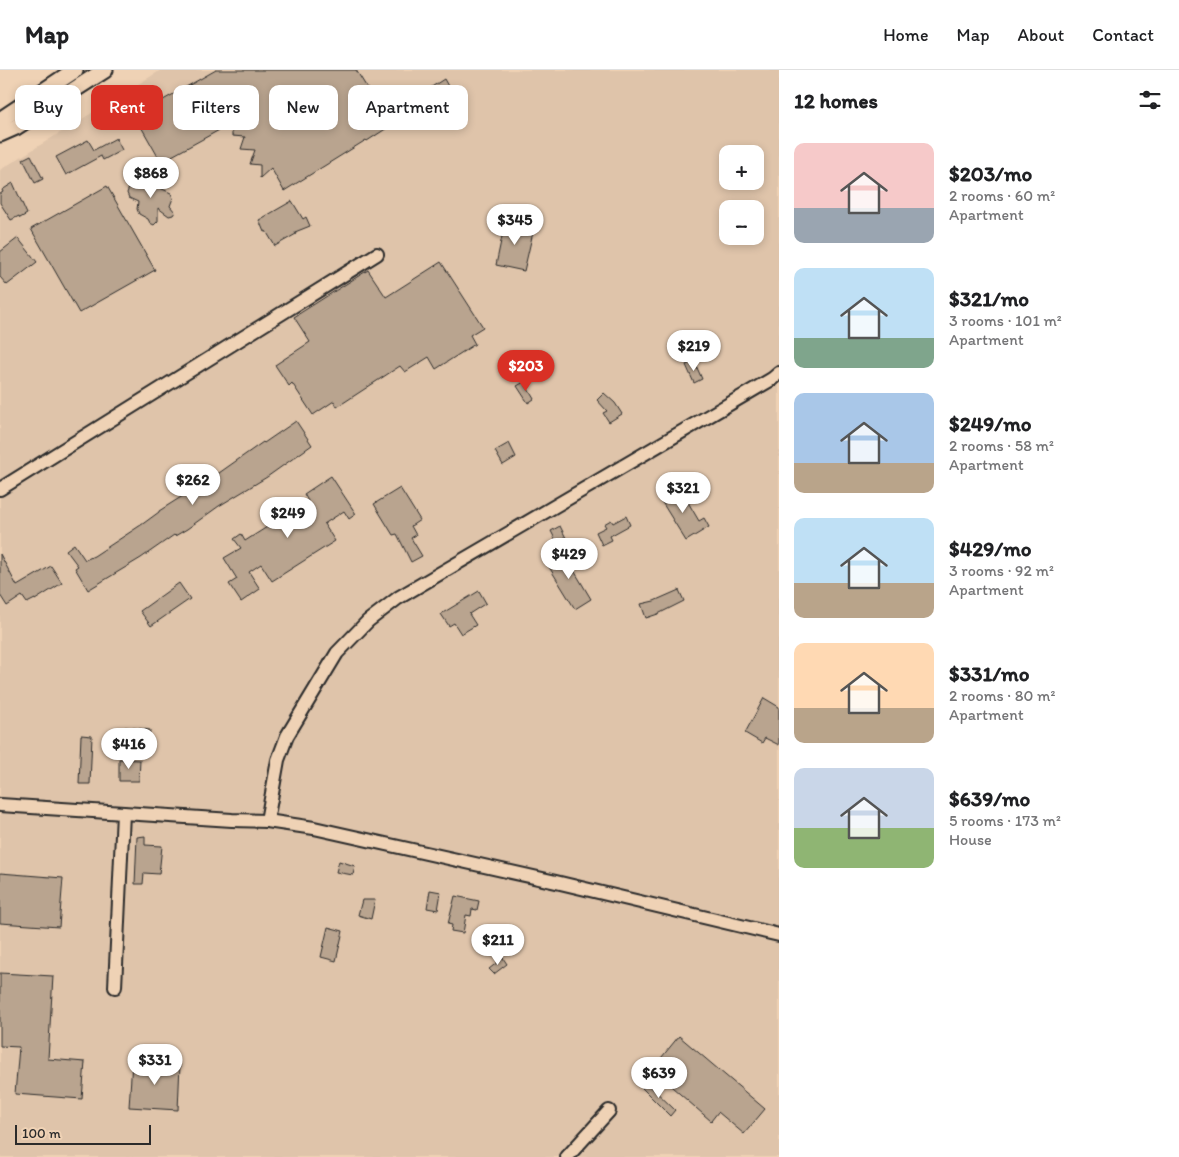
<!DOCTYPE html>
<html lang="en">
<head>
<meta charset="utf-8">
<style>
	:root { --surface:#fff; --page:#f6f6f6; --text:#202124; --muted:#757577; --line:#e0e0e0; --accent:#d93025 }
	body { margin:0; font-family:Itim,sans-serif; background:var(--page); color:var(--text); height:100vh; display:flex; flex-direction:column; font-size:19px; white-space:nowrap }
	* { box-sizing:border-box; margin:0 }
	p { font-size:16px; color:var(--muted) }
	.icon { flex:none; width:28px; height:28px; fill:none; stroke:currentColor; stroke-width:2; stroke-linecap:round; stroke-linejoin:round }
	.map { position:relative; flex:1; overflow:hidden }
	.side { display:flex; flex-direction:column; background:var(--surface); width:400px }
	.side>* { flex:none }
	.banner { position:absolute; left:15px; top:15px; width:475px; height:45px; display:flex; gap:10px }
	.buttons { position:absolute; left:719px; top:75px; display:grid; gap:10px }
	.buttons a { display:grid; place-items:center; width:45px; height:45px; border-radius:10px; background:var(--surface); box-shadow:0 2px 8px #0003; font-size:25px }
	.scale { position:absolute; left:15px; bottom:12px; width:136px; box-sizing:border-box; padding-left:5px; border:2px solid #2b2b2b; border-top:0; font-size:14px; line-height:18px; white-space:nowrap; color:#2b2b2b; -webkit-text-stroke:4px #efd2b5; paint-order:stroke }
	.price { position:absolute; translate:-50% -42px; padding:0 11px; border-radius:18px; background:#fff; color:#222; font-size:16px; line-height:32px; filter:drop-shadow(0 1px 2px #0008) }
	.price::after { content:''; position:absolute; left:50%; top:30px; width:15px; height:11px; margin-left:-8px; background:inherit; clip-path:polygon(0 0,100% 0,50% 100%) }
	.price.selected { background:var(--accent); color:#fff }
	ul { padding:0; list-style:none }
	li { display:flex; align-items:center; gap:15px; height:125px; padding:0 15px }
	li span { display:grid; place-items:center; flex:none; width:140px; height:100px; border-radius:10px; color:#555 }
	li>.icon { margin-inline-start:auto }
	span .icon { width:60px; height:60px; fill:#fffc; stroke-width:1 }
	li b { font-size:21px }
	h2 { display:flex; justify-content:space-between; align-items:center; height:60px; padding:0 15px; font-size:21px }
	.tag { padding:0 18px; border-radius:10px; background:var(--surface); box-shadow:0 2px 8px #0003; font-size:18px; line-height:45px }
	.tag.selected { background:var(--accent); color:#fff }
	header { display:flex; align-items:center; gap:30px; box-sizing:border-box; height:70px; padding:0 25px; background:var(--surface); border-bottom:1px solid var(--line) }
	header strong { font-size:24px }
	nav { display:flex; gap:28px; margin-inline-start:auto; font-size:18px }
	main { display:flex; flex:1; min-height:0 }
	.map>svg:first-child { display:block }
	.built { fill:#dfc4aa; fill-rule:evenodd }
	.building { fill:#b9a48f; stroke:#2b2b2b }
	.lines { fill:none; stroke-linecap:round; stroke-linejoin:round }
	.minor-casing { stroke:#2b2b2b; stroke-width:16 }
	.major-casing { stroke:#2b2b2b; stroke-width:19 }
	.minor { stroke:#efd2b5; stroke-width:12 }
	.major { stroke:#efd2b5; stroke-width:15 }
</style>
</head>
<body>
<header>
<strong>Map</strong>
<nav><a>Home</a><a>Map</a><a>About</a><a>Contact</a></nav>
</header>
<main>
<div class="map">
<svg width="779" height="1087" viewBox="0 0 779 1087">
	<rect width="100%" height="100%" fill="#efd2b5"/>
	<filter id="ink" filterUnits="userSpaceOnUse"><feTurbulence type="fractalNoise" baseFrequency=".02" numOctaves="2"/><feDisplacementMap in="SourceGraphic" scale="10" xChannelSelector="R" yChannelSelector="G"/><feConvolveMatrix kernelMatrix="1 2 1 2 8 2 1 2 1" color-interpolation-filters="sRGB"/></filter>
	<g filter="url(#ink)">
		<path class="built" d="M161,0H779V1087H0V100ZM728,84H755V111H728ZM728,139H755V166H728Z"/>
		<g class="building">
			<polygon points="216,0 356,0 385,47 444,9 449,18 367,71 366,70 284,121 271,98 260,108 260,95 250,94 255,80 241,79 245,67 232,66 232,53 161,92 135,46"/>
			<polygon points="132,29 137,38 120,47 115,38"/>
			<polygon points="116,68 122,80 103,90 101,86 66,105 56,87 88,70 94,80"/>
			<polygon points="31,85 43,109 35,113 23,89"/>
			<polygon points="152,104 156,104 160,109 160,118 171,123 173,128 170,136 175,142 173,145 169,146 158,138 158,151 154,155 150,153 148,149 139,144 137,139 138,132 129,128 127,123 130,115 135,113 143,115 147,106"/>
			<polygon points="13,113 27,144 20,148 19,146 11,150 0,133 0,124 3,122 2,120"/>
			<polygon points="107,116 155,200 79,243 31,159"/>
			<polygon points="292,131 303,149 306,147 310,156 295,162 296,164 275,176 266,161 264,162 259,150"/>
			<polygon points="505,152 534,158 524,201 496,195"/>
			<polygon points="18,168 37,192 7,215 0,207 0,182"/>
			<polygon points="441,192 483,257 470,265 475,274 436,299 429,287 405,302 400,296 337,337 334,331 313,345 292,313 289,316 275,295 310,272 294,247 368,200 386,227"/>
			<polygon points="694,291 702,309 694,313 686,295"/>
			<polygon points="524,312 534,329 528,333 517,316"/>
			<polygon points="604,323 615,333 622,344 609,352 603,343 607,341 597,330"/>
			<polygon points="296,351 312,375 267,407 219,436 187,459 175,466 174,465 141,488 88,520 75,498 78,496 66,480 74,474 85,490 94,486 144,453 159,442 159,441 219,403 263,372 264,373"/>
			<polygon points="509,373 516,387 503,395 495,381"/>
			<polygon points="331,406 356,444 349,449 344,441 324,454 335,471 272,511 261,494 249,502 260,519 241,532 229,514 237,509 224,488 241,478 234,469 241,464 245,471 308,431 304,424"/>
			<polygon points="682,416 688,425 685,427 699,451 704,448 709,457 686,471 660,429"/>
			<polygon points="400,418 420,450 411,456 416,465 411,468 422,486 411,492 397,464 393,465 374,434"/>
			<polygon points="626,446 630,455 610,466 612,470 602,475 596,462 606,457 604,454 611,450 613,453"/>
			<polygon points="560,456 566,468 557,473 551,461"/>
			<polygon points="563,482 591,529 575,539 546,492"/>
			<polygon points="0,484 17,516 51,496 62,513 35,530 35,529 27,533 22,526 7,536 0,525"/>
			<polygon points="179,513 190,529 151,556 140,541"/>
			<polygon points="679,520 684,531 658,544 646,548 641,534 654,531"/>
			<polygon points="479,521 486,533 469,544 476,555 461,564 454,553 449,556 441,544"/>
			<polygon points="764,628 779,637 779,675 765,668 762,673 745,663"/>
			<polygon points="125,657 150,660 149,670 124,667"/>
			<polygon points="81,665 92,666 90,714 79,714"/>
			<polygon points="119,689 140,690 139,711 119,711"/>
			<polygon points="145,766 145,775 162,776 159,804 144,803 143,814 135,814 137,767"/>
			<polygon points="339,791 355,796 353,805 336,802"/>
			<polygon points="0,803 63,808 59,857 0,853"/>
			<polygon points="430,820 441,822 438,840 427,838"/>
			<polygon points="455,826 479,831 477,840 472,839 471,846 466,845 463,863 451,861 452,855 448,854"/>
			<polygon points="362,830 375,830 371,849 358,845"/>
			<polygon points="328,857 343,861 336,891 321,887"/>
			<polygon points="503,888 507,894 494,904 489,899"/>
			<polygon points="0,903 53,906 48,989 85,992 82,1029 15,1024 19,977 0,976"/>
			<polygon points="679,966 765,1039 744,1064 718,1042 711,1051 649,997 655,991 657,993"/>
			<polygon points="132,992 180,994 178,1040 129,1037"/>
			<polygon points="647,1013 675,1040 670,1046 642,1018"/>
		</g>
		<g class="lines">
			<g class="minor-casing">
				<g id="minor">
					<polyline points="0,419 377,184"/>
					<polyline points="0,735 232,750 267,751 314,758 556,812 779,865"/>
					<polyline points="267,751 278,690 287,666 337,583 368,551 398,528 772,309 779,303"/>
					<polyline points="115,917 123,743"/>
					<polyline points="567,1087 609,1041"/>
				</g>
			</g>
			<g class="major-casing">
				<g id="major">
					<polyline points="0,50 75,0"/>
					<polyline points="0,64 16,57 105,0"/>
				</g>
			</g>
			<use href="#minor" class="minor"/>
			<use href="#major" class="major"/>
		</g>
	</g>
</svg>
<div class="buttons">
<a>+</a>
<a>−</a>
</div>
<div class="scale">100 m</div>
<b class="price" style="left:151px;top:129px">$868</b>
<b class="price" style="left:515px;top:176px">$345</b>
<b class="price" style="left:694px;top:302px">$219</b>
<b class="price selected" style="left:526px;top:322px">$203</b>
<b class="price" style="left:193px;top:436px">$262</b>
<b class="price" style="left:683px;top:444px">$321</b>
<b class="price" style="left:288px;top:469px">$249</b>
<b class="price" style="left:569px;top:510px">$429</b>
<b class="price" style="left:129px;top:700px">$416</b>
<b class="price" style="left:498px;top:896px">$211</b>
<b class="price" style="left:155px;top:1016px">$331</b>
<b class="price" style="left:659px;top:1029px">$639</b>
<div class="banner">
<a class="tag">Buy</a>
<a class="tag selected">Rent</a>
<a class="tag">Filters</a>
<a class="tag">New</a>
<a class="tag">Apartment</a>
</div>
</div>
<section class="side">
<h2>12 homes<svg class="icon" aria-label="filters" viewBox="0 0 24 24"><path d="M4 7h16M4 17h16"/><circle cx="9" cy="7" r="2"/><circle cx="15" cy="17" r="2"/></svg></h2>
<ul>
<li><span style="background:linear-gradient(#f6c9c9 65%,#9aa5b1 0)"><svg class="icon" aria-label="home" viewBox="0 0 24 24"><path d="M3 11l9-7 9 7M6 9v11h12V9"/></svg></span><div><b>$203/mo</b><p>2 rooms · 60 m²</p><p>Apartment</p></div></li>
<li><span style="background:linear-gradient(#bfe0f5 70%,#7fa58c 0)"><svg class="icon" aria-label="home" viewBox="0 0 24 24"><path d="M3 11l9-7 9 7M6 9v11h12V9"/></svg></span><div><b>$321/mo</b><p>3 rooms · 101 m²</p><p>Apartment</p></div></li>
<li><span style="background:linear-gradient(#a9c7e8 70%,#b9a48a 0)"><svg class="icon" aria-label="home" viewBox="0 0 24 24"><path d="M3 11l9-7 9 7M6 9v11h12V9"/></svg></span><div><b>$249/mo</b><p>2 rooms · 58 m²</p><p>Apartment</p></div></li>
<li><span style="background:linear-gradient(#bfe0f5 65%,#b9a48a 0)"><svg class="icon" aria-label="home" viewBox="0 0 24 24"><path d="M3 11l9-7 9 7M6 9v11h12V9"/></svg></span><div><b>$429/mo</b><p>3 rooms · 92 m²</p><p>Apartment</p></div></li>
<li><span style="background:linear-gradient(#ffd9b3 65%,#b9a48a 0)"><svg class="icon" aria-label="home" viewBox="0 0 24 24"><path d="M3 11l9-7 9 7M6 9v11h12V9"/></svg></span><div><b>$331/mo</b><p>2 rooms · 80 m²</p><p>Apartment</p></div></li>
<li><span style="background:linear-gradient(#c9d6e8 60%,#8fb573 0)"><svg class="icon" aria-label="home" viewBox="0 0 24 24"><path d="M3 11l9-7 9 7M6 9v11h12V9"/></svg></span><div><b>$639/mo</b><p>5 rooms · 173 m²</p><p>House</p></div></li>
</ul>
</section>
</main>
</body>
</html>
